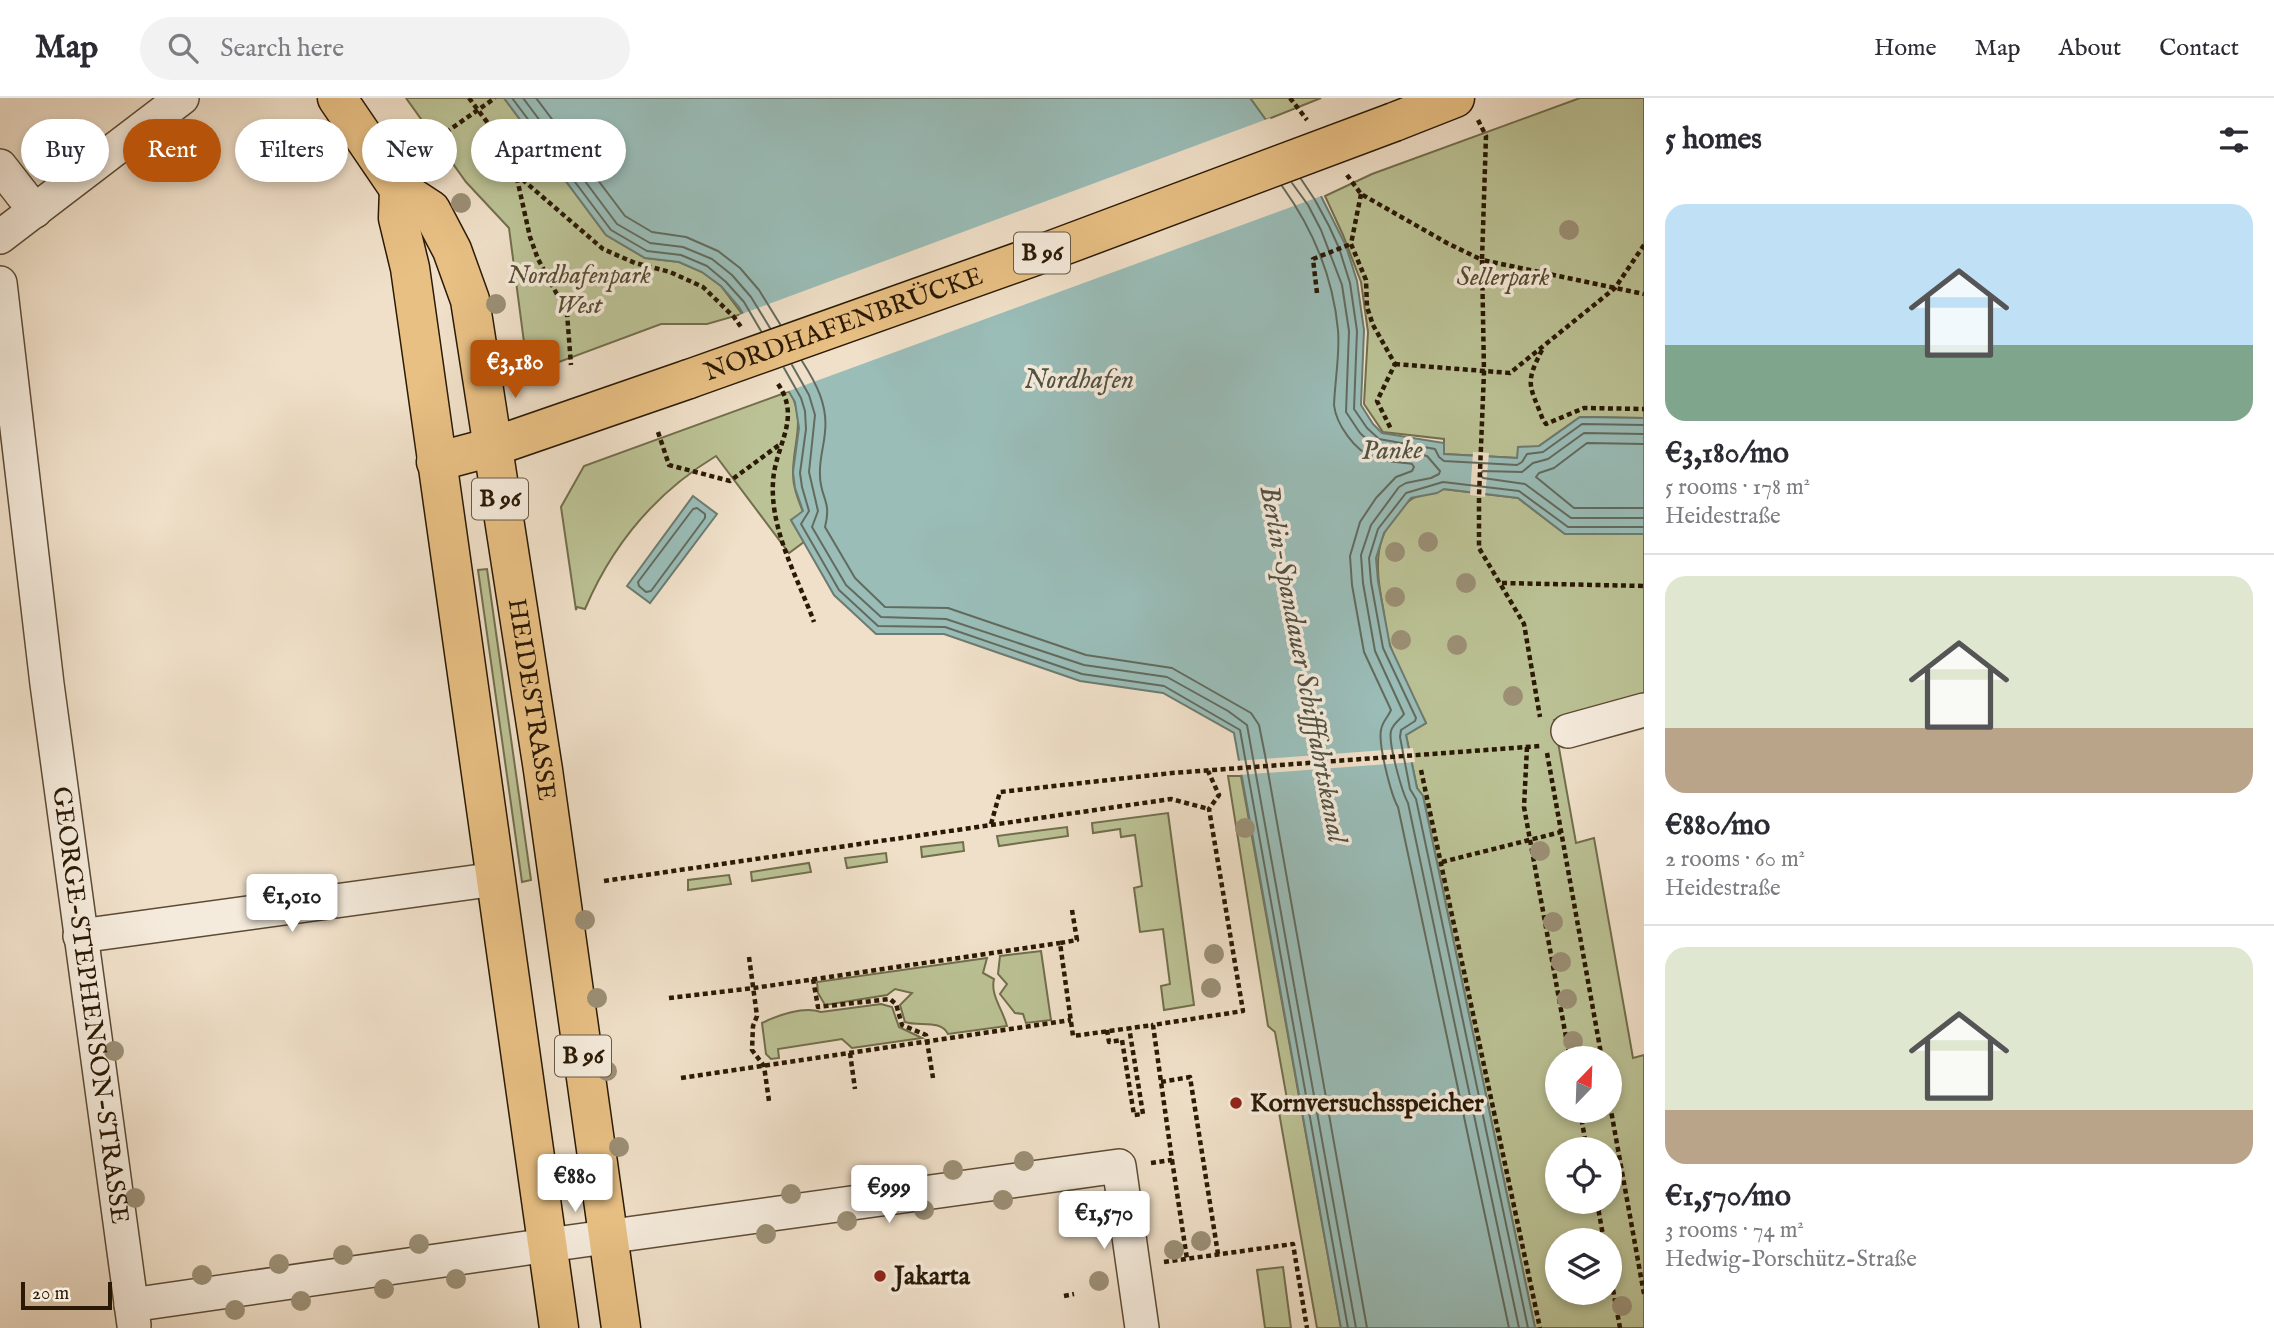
<!DOCTYPE html>
<html lang="en">
<head>
<meta charset="utf-8">
<style>
	:root { --surface:#fff; --page:#f2f2f3; --text:#2b2b33; --muted:#7c7c81; --line:#e1e1e2; --accent:#b45309 }
	body { margin:0; font-family:"IM FELL English",serif; background:var(--page); color:var(--text); height:100vh; display:flex; flex-direction:column; font-size:26px; white-space:nowrap }
	* { box-sizing:border-box; margin:0 }
	p { font-size:23px; color:var(--muted) }
	.icon { flex:none; width:38px; height:38px; fill:none; stroke:currentColor; stroke-width:2; stroke-linecap:round; stroke-linejoin:round }
	.map { position:relative; flex:1; overflow:hidden }
	.drawer { display:flex; flex-direction:column; background:var(--surface); width:630px }
	.drawer>* { flex:none }
	.banner { position:absolute; left:21px; top:21px; width:665px; height:63px; display:flex; gap:14px }
	.needle { width:46px; rotate:23deg }
	.fabs { position:absolute; left:1545px; top:948px; display:grid; gap:14px }
	.fabs a { display:grid; place-items:center; width:77px; height:77px; border-radius:50%; background:var(--surface); box-shadow:0 4px 10px #0003; font-size:35px }
	.scale { position:absolute; left:21px; bottom:18px; width:91px; box-sizing:border-box; padding-left:7px; border:4px solid #2a1904; border-top:0; font-size:19px; line-height:24px; white-space:nowrap; color:#2a1904; -webkit-text-stroke:5px #f5ebdc; paint-order:stroke }
	.price { position:absolute; translate:-50% -60px; padding:0 16px; border-radius:7px; background:#fff; color:#222; font-size:23px; line-height:46px; filter:drop-shadow(0 2px 4px #0008) }
	.price::after { content:''; position:absolute; left:50%; top:42px; width:21px; height:16px; margin-left:-10px; background:inherit; clip-path:polygon(0 0,100% 0,50% 100%) }
	.price.selected { background:var(--accent); color:#fff }
	ul { padding:0; list-style:none }
	li { display:grid; align-content:center; gap:14px; height:371px; padding:0 21px }
	li+li { border-top:2px solid var(--line) }
	li span { display:grid; place-items:center; height:217px; border-radius:21px; color:#555 }
	li>.icon { margin-inline-start:auto }
	span .icon { width:126px; height:126px; fill:#fffc; stroke-width:1 }
	li b { font-size:30px }
	h2 { display:flex; justify-content:space-between; align-items:center; height:84px; padding:0 21px; font-size:30px }
	.tag { padding:0 24px; border-radius:32px; background:var(--surface); box-shadow:0 4px 10px #0003; font-size:24px; line-height:63px }
	.tag.selected { background:var(--accent); color:#fff }
	header { display:flex; align-items:center; gap:42px; box-sizing:border-box; height:98px; padding:0 35px; background:var(--surface); border-bottom:2px solid var(--line) }
	header strong { font-size:33px }
	nav { display:flex; gap:38px; margin-inline-start:auto; font-size:24px }
	.search { width:490px; height:63px; background:var(--page); display:flex; align-items:center; gap:18px; box-sizing:border-box; padding:0 24px; border-radius:38px; color:var(--muted); font-size:26px }
	main { display:flex; flex:1; min-height:0 }
	.map>svg:first-child { display:block }
	.green { fill:#bbc295; stroke:#726e4c; stroke-width:2; fill-rule:evenodd }
	.water { fill:#9abdb8; stroke:#6d7b70; stroke-width:2 }
	.pier { fill:#f0e0c9 }
	.lines { fill:none; stroke-linecap:round; stroke-linejoin:round }
	.shore { stroke:#626b5e; stroke-width:2 }
	.minor-casing { stroke:#5c4b35; stroke-width:36 }
	.major-casing { stroke:#2a1904; stroke-width:41 }
	.path { stroke:#2a1904; stroke-width:4.5; stroke-dasharray:5 3.5; stroke-linecap:butt }
	.minor { stroke:#f5ebdc; stroke-width:33 }
	.major { stroke:#e8c084; stroke-width:38 }
	.major-bridge-casing { stroke:#2a1904; stroke-width:41; stroke-linecap:butt }
	.major-bridge { stroke:#e8c084; stroke-width:38 }
	.tree { fill:#9b8f75 }
	.poi-dot { fill:#8f2418; stroke:#f5ebdc; stroke-width:2.5 }
	.labels { text-anchor:middle; dominant-baseline:central; stroke-width:7; stroke-linejoin:round; paint-order:stroke }
	.shield { fill:#f5ebdc; stroke:#675845; stroke-width:2 }
	.shield-label { font-size:24px; font-weight:bold; fill:#2a1904 }
	.park-label { font-size:26px; font-style:italic; fill:#564c30; stroke:#f5ebdc }
	.street-label { font-size:26px; fill:#2a1904; stroke:#f5ebdc }
	.poi-label { font-size:26px; font-weight:bold; fill:#2a1904; stroke:#f5ebdc; text-anchor:start }
	.water-label { font-size:28px; font-style:italic; fill:#515243; stroke:#f5ebdc }
</style>
</head>
<body>
<header>
<strong>Map</strong>
<div class="search"><svg class="icon" aria-label="search" viewBox="0 0 24 24"><circle cx="10" cy="10" r="6"/><path d="M15 15l6 6"/></svg>Search here</div>
<nav><a>Home</a><a>Map</a><a>About</a><a>Contact</a></nav>
</header>
<main>
<div class="map">
<svg width="1644" height="1230" viewBox="0 0 1644 1230">
	<rect width="100%" height="100%" fill="#f0e0c9"/>
	<filter id="stains"><feTurbulence type="fractalNoise" baseFrequency=".00286" numOctaves="4"/><feColorMatrix values="0 0 0 0 .2 0 0 0 0 .09 0 0 0 0 .02 0 0 0 .5 -.17"/></filter>
	<radialGradient id="worn" r=".72"><stop offset=".6" stop-color="#630" stop-opacity="0"/><stop offset="1" stop-color="#630" stop-opacity=".3"/></radialGradient>
	<g class="green">
		<polygon points="406,0 504,0 606,137 645,160 679,164 702,174 721,188 742,216 707,226 661,226 551,267 525,252 509,130 466,84"/>
		<polygon points="1250,0 1321,0 1266,22"/>
		<polygon points="1580,0 1644,0 1644,320 1580,319 1539,348 1518,360 1444,356 1444,341 1383,334 1364,306 1368,234 1361,184 1343,137 1325,98 1372,76"/>
		<path d="M790,293C806,325 793,343 793,376C793,389 798,401 803,414L791,422L804,444L789,455L716,358C655,395 613,445 585,511L577,509L576,512L561,409L584,368Z"/>
		<path d="M1443,391L1518,400L1565,436H1644V596L1554,622L1576,745L1594,740L1633,960L1644,957V1230H1535L1423,698L1417,690L1406,637L1426,625C1414,600 1398,574 1390,547C1386,536 1385,522 1383,510C1375,467 1372,435 1409,403C1417,395 1433,397 1443,391ZM1558,961H1610V1013H1558ZM1558,1052H1610V1104H1558ZM1558,1143H1610V1195H1558Z"/>
		<polygon points="487,471 531,782 522,784 478,472"/>
		<polygon points="1228,678 1241,678 1341,1230 1317,1230 1277,1003 1287,1001 1275,934 1268,928"/>
		<polygon points="1168,715 1194,907 1164,912 1161,888 1170,886 1163,831 1140,834 1134,790 1142,788 1135,737 1121,739 1120,731 1093,735 1092,725"/>
		<polygon points="1067,729 1068,738 999,748 997,738"/>
		<polygon points="963,744 964,753 922,759 921,749"/>
		<polygon points="886,755 887,764 847,770 845,760"/>
		<polygon points="809,765 811,774 752,783 751,774"/>
		<polygon points="729,777 731,786 688,792 688,782"/>
		<polygon points="1041,853 1051,922 1026,925 1023,916 1015,915 1000,896 1007,886 998,876 1000,858"/>
		<path d="M987,860L983,875L994,881C990,897 1003,912 1007,928L948,936C941,921 919,929 905,924L900,907L912,895L895,891L887,897L825,907L818,895L817,884Z"/>
		<path d="M881,906L892,909L899,929L922,940L852,950L842,941L778,951L779,960L771,961L766,956L762,925C778,917 804,908 821,914Z"/>
		<polygon points="1283,1169 1291,1230 1265,1230 1257,1172"/>
	</g>
	<g class="water">
		<polygon points="504,0 1250,0 1321,98 1346,148 1357,183 1364,232 1361,307 1373,326 1382,335 1444,345 1444,356 1517,360 1518,349 1539,348 1580,319 1644,320 1644,436 1565,436 1518,400 1444,391 1437,395 1411,400 1384,435 1376,460 1378,483 1390,548 1426,625 1406,637 1417,690 1423,698 1535,1230 1341,1230 1234,635 1163,595 1080,583 944,536 876,536 834,497 791,422 803,413 795,390 793,374 799,330 795,304 739,209 721,188 702,174 679,164 645,160 606,137"/>
		<polygon points="693,398 717,416 650,505 627,488"/>
	</g>
	<g class="pier">
		<polygon points="1270,20 1324,97 786,294 739,217"/>
		<polygon points="1473,354 1489,355 1485,399 1470,397"/>
		<polygon points="1413,650 1415,664 1238,677 1235,663"/>
	</g>
	<g class="lines">
		<g class="shore">
			<polyline points="512,0 611,132 647,153 681,157 707,168 726,184 744,204 761,233"/>
			<polyline points="523,0 617,126 650,145 683,149 712,161 732,177 751,199 770,230"/>
			<polyline points="536,0 625,118 652,134 686,139 718,153 740,170 759,192 780,226"/>
			<polyline points="1301,81 1315,102 1329,128 1339,150 1350,185 1357,233 1354,311 1367,330 1379,341 1435,351 1439,359 1444,363 1517,367 1522,364 1527,356 1543,354 1582,326 1644,327"/>
			<path d="M1292,85L1308,107L1321,132L1342,187L1349,233L1346,314L1360,335L1374,348L1427,358L1440,373L1439,376L1431,380L1406,385L1399,389L1371,427L1361,457L1363,485L1375,553L1404,616C1401,621 1393,625 1391,633C1388,645 1402,694 1408,705L1519,1230"/>
			<path d="M1282,88C1313,131 1333,179 1338,232C1340,256 1335,282 1334,307C1336,326 1355,353 1373,359C1385,364 1399,364 1412,366L1414,369L1412,373L1396,379L1376,400L1360,424L1350,458L1352,487L1364,554L1391,612C1388,619 1382,624 1381,632C1378,646 1391,697 1398,709L1509,1230"/>
			<path d="M802,263C816,285 828,307 825,334C824,348 819,362 820,377C820,400 832,402 825,429L855,480L885,509L948,510L1086,557L1172,570L1251,615L1259,627L1265,657L1367,1230"/>
			<polyline points="792,267 809,297 815,317 809,374 818,413 812,429 846,487 881,519 946,521 1084,567 1167,579 1228,613 1247,627 1356,1230"/>
			<polyline points="784,270 801,300 805,313 806,331 800,375 802,389 809,413 801,426 839,492 878,528 945,529 1082,576 1164,588 1240,632 1348,1230"/>
			<polyline points="1644,336 1584,335 1548,361 1533,365 1522,374 1483,373 1480,376 1483,380 1525,386 1571,420 1644,420"/>
			<polyline points="1644,346 1587,345 1554,370 1539,375 1536,379 1574,410 1644,410"/>
			<polygon points="697,410 705,416 705,420 651,493 646,494 639,488 638,484 693,411"/>
			<polyline points="1528,1230 1416,701 1410,691 1400,639 1401,632 1415,623 1416,620 1383,550 1371,484 1369,460 1378,431 1406,395 1443,384 1519,393 1568,429 1644,429"/>
		</g>
		<g class="minor-casing">
			<g id="minor">
				<polyline points="0,68 35,113"/>
				<polyline points="0,139 182,0"/>
				<path id="s1" d="M0,185L47,586L134,1227"/>
				<polyline points="1568,633 1644,612"/>
				<polyline points="80,838 496,781"/>
				<polyline points="131,1207 548,1147 1119,1068 1142,1230"/>
			</g>
		</g>
		<g class="major-casing">
			<g id="major">
				<path id="s2" d="M337,0L399,91L431,112L452,152L470,202L543,672L621,1230"/>
				<polyline points="1394,24 1455,0"/>
				<polyline points="399,91 398,120 410,170 559,1230"/>
				<polyline points="436,364 492,349 689,281"/>
			</g>
		</g>
		<g class="path">
			<polyline points="469,0 490,28 516,76 530,139 538,161 567,215 571,267"/>
			<polyline points="1290,0 1307,22"/>
			<polyline points="1478,22 1486,38 1482,162 1644,196"/>
			<polyline points="432,44 495,0"/>
			<polyline points="516,76 603,151 635,165 670,174 703,189 734,219 741,229"/>
			<polyline points="1347,77 1361,96 1447,145 1482,162 1484,274 1479,398 1479,450 1524,526 1540,619"/>
			<polyline points="1361,96 1351,146 1366,182 1367,209 1373,227 1395,266 1377,303 1391,331"/>
			<polyline points="1317,195 1313,161 1351,146"/>
			<path d="M1542,252C1524,287 1530,287 1543,322L1546,326L1584,310L1644,311"/>
			<polyline points="1395,266 1510,275 1615,190 1644,147"/>
			<path d="M778,286C802,321 775,347 773,384C770,433 798,480 814,524"/>
			<polyline points="658,334 669,367 730,383 779,347"/>
			<polyline points="1502,485 1644,488"/>
			<polyline points="1527,649 1524,709 1570,961"/>
			<polyline points="1547,655 1602,961"/>
			<polyline points="1421,672 1540,1230"/>
			<polyline points="991,726 1000,694 1172,675 1540,648"/>
			<polyline points="1442,764 1561,734"/>
			<polyline points="604,783 1171,701 1209,711"/>
			<polyline points="1072,812 1077,842 1060,845 1073,938 1153,927"/>
			<polyline points="749,859 757,918 753,928 752,952 764,968 769,1003"/>
			<polyline points="813,881 818,909 890,901 896,906 902,927 926,937 933,980"/>
			<polyline points="669,900 754,890 1060,845"/>
			<polyline points="1107,932 1109,944 1122,942 1134,1017 1143,1016 1129,929"/>
			<polyline points="850,955 855,991"/>
			<polyline points="681,980 1071,922"/>
			<polyline points="1161,984 1190,979 1218,1156"/>
			<polyline points="1610,1007 1644,1196"/>
			<polyline points="1580,1013 1587,1052"/>
			<polyline points="1172,1062 1187,1161"/>
			<polyline points="1151,1065 1172,1062 1153,927 1243,913 1209,711 1219,697 1208,673"/>
			<polyline points="1597,1104 1604,1143"/>
			<polyline points="1164,1164 1293,1146 1307,1230"/>
			<polyline points="1610,1175 1620,1230"/>
			<polyline points="1064,1198 1074,1196"/>
		</g>
		<use href="#minor" class="minor"/>
		<use href="#major" class="major"/>
		<g class="major-bridge-casing">
			<g id="major-bridge">
				<path id="s3" d="M689,281L1052,152L1394,24"/>
			</g>
		</g>
		<use href="#major-bridge" class="major-bridge"/>
	</g>
	<g class="tree">
		<circle cx="461" cy="105" r="10"/>
		<circle cx="1569" cy="132" r="10"/>
		<circle cx="496" cy="206" r="10"/>
		<circle cx="1428" cy="444" r="10"/>
		<circle cx="1395" cy="454" r="10"/>
		<circle cx="1466" cy="485" r="10"/>
		<circle cx="1395" cy="499" r="10"/>
		<circle cx="1401" cy="542" r="10"/>
		<circle cx="1457" cy="547" r="10"/>
		<circle cx="1513" cy="598" r="10"/>
		<circle cx="1245" cy="730" r="10"/>
		<circle cx="1540" cy="753" r="10"/>
		<circle cx="585" cy="822" r="10"/>
		<circle cx="1553" cy="824" r="10"/>
		<circle cx="1214" cy="856" r="10"/>
		<circle cx="1561" cy="864" r="10"/>
		<circle cx="1211" cy="890" r="10"/>
		<circle cx="597" cy="900" r="10"/>
		<circle cx="1567" cy="901" r="10"/>
		<circle cx="1573" cy="943" r="10"/>
		<circle cx="114" cy="953" r="10"/>
		<circle cx="607" cy="973" r="10"/>
		<circle cx="619" cy="1049" r="10"/>
		<circle cx="1024" cy="1063" r="10"/>
		<circle cx="953" cy="1072" r="10"/>
		<circle cx="878" cy="1083" r="10"/>
		<circle cx="791" cy="1096" r="10"/>
		<circle cx="135" cy="1100" r="10"/>
		<circle cx="1003" cy="1102" r="10"/>
		<circle cx="924" cy="1112" r="10"/>
		<circle cx="847" cy="1123" r="10"/>
		<circle cx="766" cy="1136" r="10"/>
		<circle cx="1201" cy="1143" r="10"/>
		<circle cx="419" cy="1146" r="10"/>
		<circle cx="1174" cy="1152" r="10"/>
		<circle cx="343" cy="1157" r="10"/>
		<circle cx="279" cy="1166" r="10"/>
		<circle cx="202" cy="1177" r="10"/>
		<circle cx="456" cy="1181" r="10"/>
		<circle cx="1099" cy="1183" r="10"/>
		<circle cx="384" cy="1191" r="10"/>
		<circle cx="301" cy="1203" r="10"/>
		<circle cx="1622" cy="1208" r="10"/>
		<circle cx="235" cy="1212" r="10"/>
	</g>
	<g class="poi-dot">
		<circle cx="1236" cy="1005" r="7"/>
		<circle cx="880" cy="1178" r="7"/>
	</g>
	<g class="labels">
		<g class="shield">
			<rect x="1014" y="134.5" width="56" height="41" rx="5"/>
			<rect x="472" y="380.5" width="56" height="41" rx="5"/>
			<rect x="555" y="937.5" width="56" height="41" rx="5"/>
		</g>
		<g class="shield-label">
			<text x="1042" y="155">B 96</text>
			<text x="500" y="401">B 96</text>
			<text x="583" y="958">B 96</text>
		</g>
		<g class="park-label">
			<text x="579" y="177">Nordhafenpark<tspan x="579" dy="30">West</tspan></text>
			<text x="1503" y="179">Sellerpark</text>
		</g>
		<g class="street-label">
			<text stroke="none"><textPath href="#s3" startOffset="164">NORDHAFENBRÜCKE</textPath></text>
			<text stroke="none"><textPath href="#s2" startOffset="651">HEIDESTRASSE</textPath></text>
			<text stroke="none"><textPath href="#s1" startOffset="728">GEORGE-STEPHENSON-STRASSE</textPath></text>
		</g>
		<g class="poi-label">
			<text x="1250" y="1005">Kornversuchsspeicher</text>
			<text x="894" y="1178">Jakarta</text>
		</g>
		<g class="water-label">
			<text x="1079" y="282">Nordhafen</text>
			<text transform="translate(1392 353) rotate(-1)">Panke</text>
			<text transform="translate(1302 566) rotate(79)">Berlin-Spandauer Schifffahrtskanal</text>
		</g>
	</g>
	<rect width="100%" height="100%" filter="url(#stains)"/>
	<rect width="100%" height="100%" fill="url(#worn)"/>
</svg>
<div class="fabs">
<a><svg class="needle" viewBox="-14 -14 28 28"><path d="M0-13l5 13h-10z" fill="#e53935"/><path d="M0 13l5-13h-10z" fill="#7c7c81"/></svg></a>
<a><svg class="icon" aria-label="locate" viewBox="0 0 24 24"><circle cx="12" cy="12" r="6"/><path d="M12 2v4M12 18v4M2 12h4M18 12h4"/></svg></a>
<a><svg class="icon" aria-label="layers" viewBox="0 0 24 24"><path d="M12 4l9 5-9 5-9-5zM3 14l9 5 9-5"/></svg></a>
</div>
<div class="scale">20 m</div>
<b class="price selected" style="left:515px;top:302px">€3,180</b>
<b class="price" style="left:292px;top:836px">€1,010</b>
<b class="price" style="left:575px;top:1116px">€880</b>
<b class="price" style="left:889px;top:1127px">€999</b>
<b class="price" style="left:1104px;top:1153px">€1,570</b>
<div class="banner">
<a class="tag">Buy</a>
<a class="tag selected">Rent</a>
<a class="tag">Filters</a>
<a class="tag">New</a>
<a class="tag">Apartment</a>
</div>
</div>
<section class="drawer">
<h2>5 homes<svg class="icon" aria-label="filters" viewBox="0 0 24 24"><path d="M4 7h16M4 17h16"/><circle cx="9" cy="7" r="2"/><circle cx="15" cy="17" r="2"/></svg></h2>
<ul>
<li><span style="background:linear-gradient(#bfe0f5 65%,#7fa58c 0)"><svg class="icon" aria-label="home" viewBox="0 0 24 24"><path d="M3 11l9-7 9 7M6 9v11h12V9"/></svg></span><div><b>€3,180/mo</b><p>5 rooms · 178 m²</p><p>Heidestraße</p></div></li>
<li><span style="background:linear-gradient(#dfe7d0 70%,#b9a48a 0)"><svg class="icon" aria-label="home" viewBox="0 0 24 24"><path d="M3 11l9-7 9 7M6 9v11h12V9"/></svg></span><div><b>€880/mo</b><p>2 rooms · 60 m²</p><p>Heidestraße</p></div></li>
<li><span style="background:linear-gradient(#dfe7d0 75%,#b9a48a 0)"><svg class="icon" aria-label="home" viewBox="0 0 24 24"><path d="M3 11l9-7 9 7M6 9v11h12V9"/></svg></span><div><b>€1,570/mo</b><p>3 rooms · 74 m²</p><p>Hedwig-Porschütz-Straße</p></div></li>
</ul>
</section>
</main>
</body>
</html>
